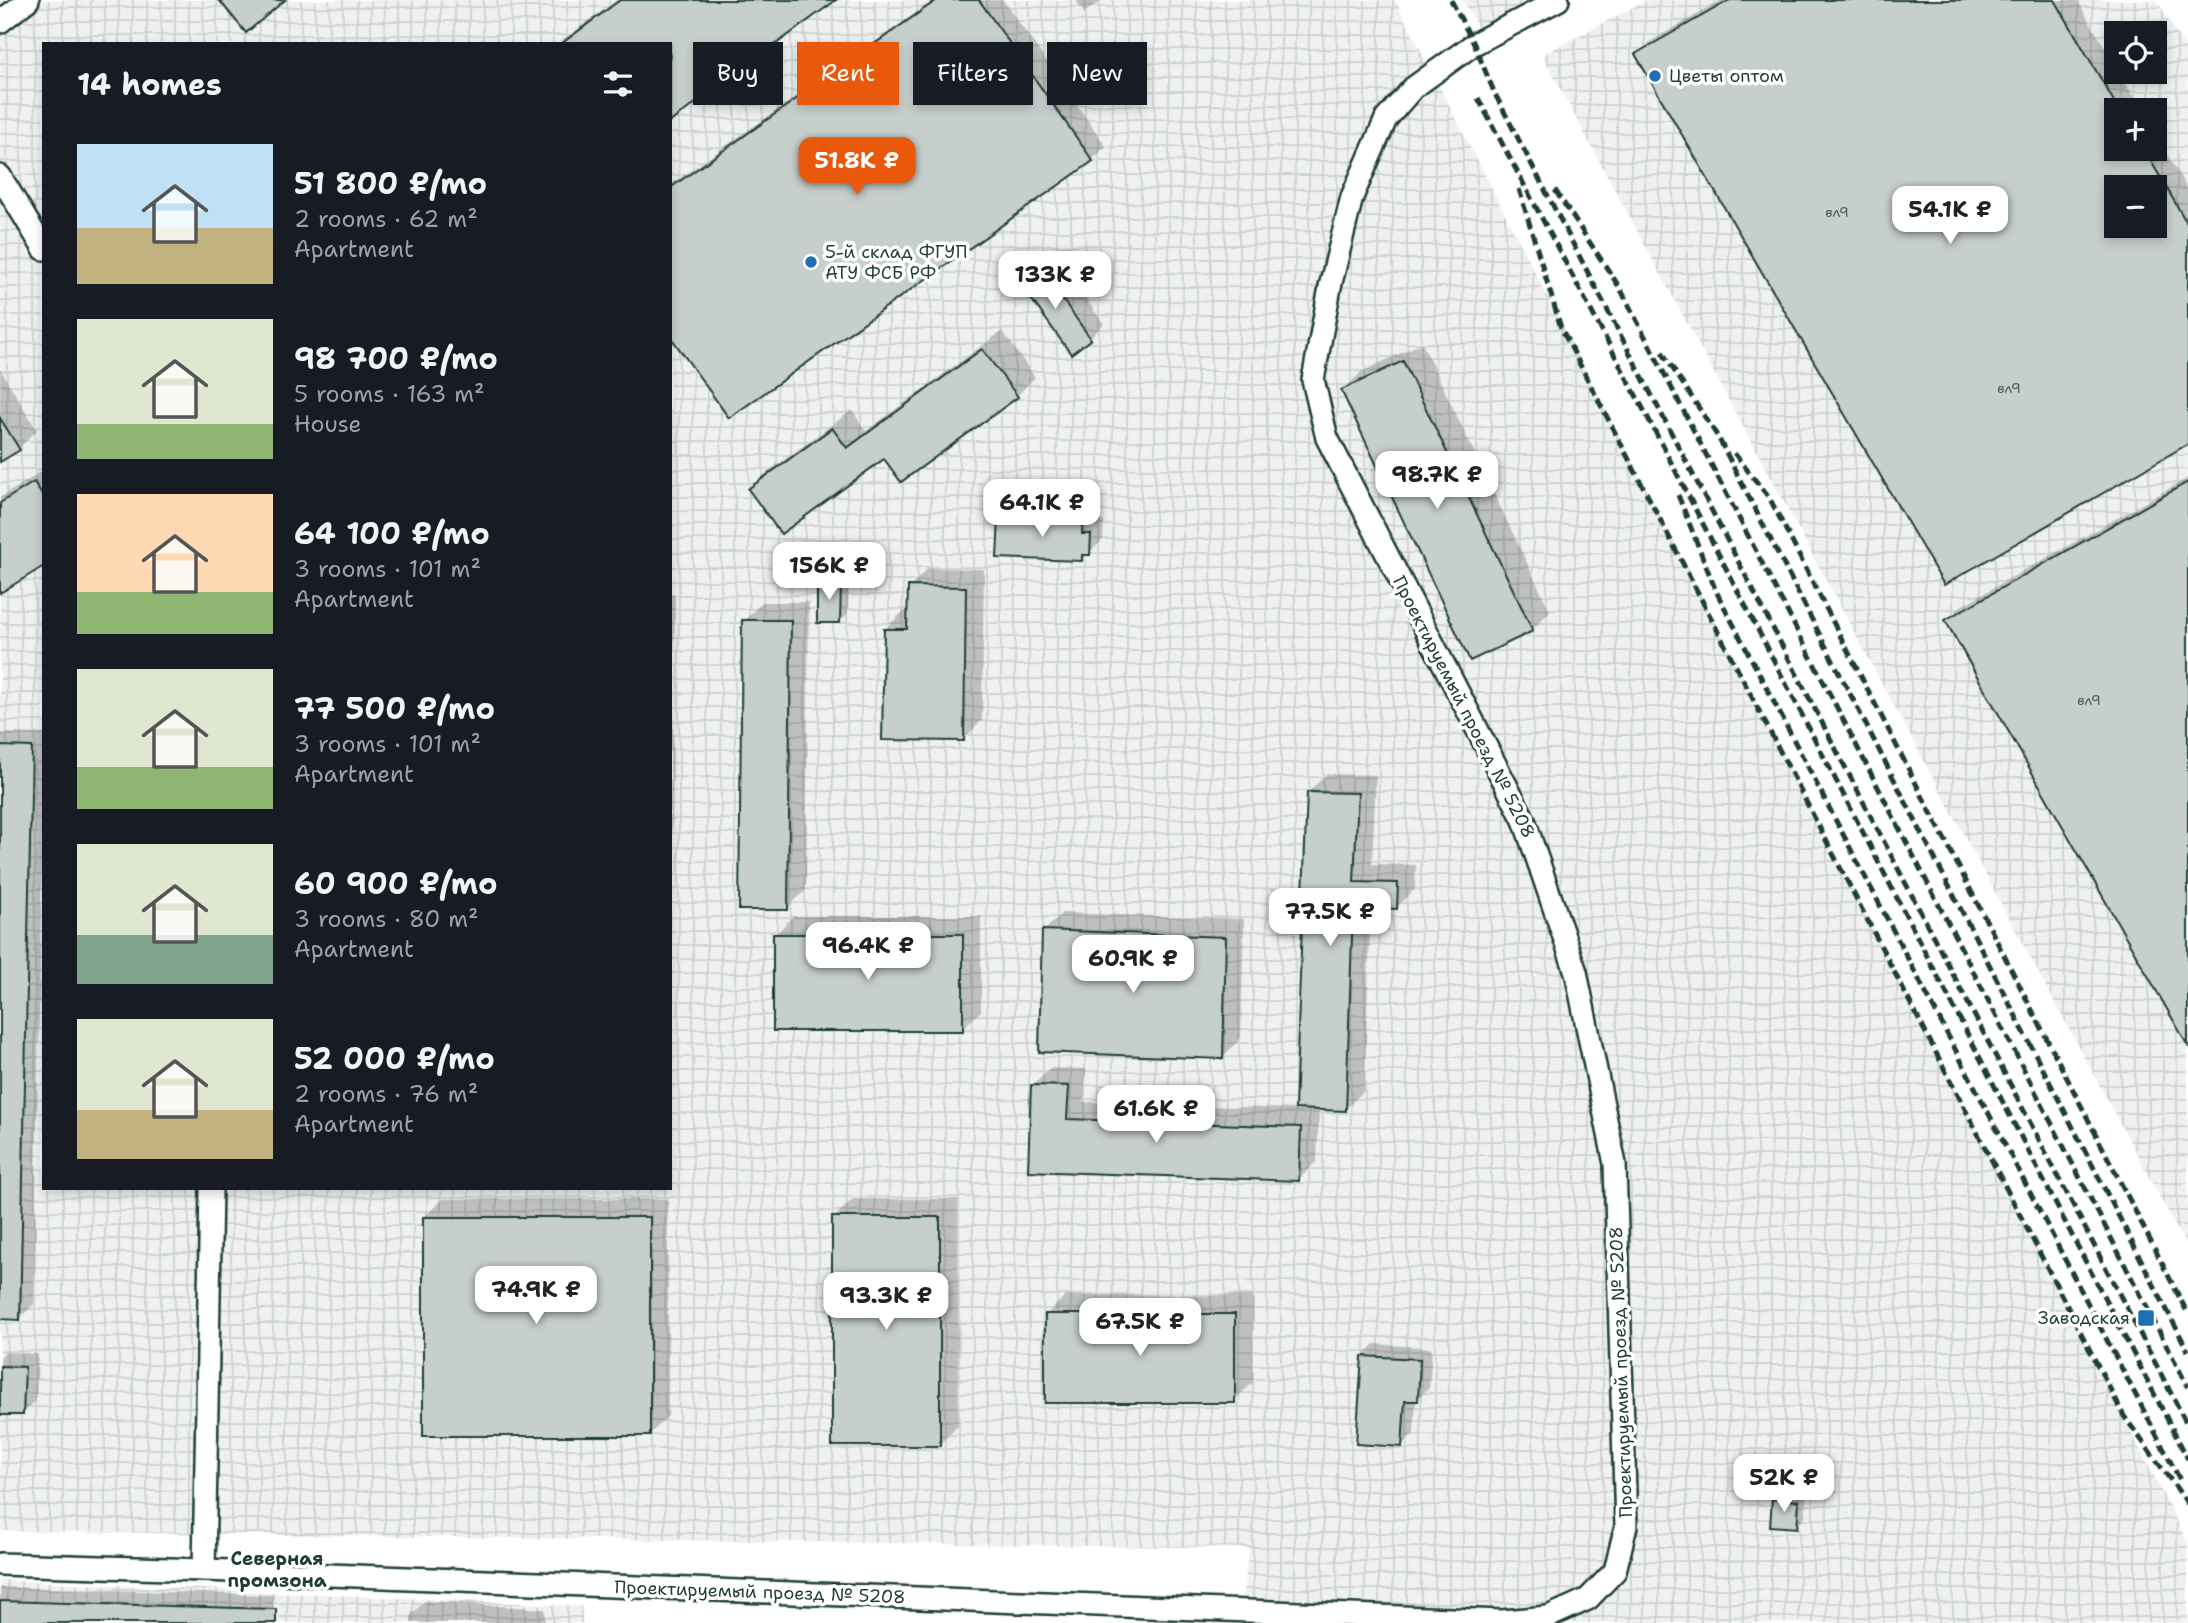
<!DOCTYPE html>
<html lang="en">
<head>
<meta charset="utf-8">
<style>
	:root { --surface:#171b24; --page:#20242c; --text:#f1f3f6; --muted:#9ea1a6; --accent:#ea580c }
	body { margin:0; font-family:"Shantell Sans",sans-serif; background:var(--page); color:var(--text); height:100vh; display:flex; flex-direction:column; font-size:26px; white-space:nowrap }
	* { box-sizing:border-box; margin:0 }
	p { font-size:23px; color:var(--muted) }
	.icon { flex:none; width:38px; height:38px; fill:none; stroke:currentColor; stroke-width:2; stroke-linecap:round; stroke-linejoin:round }
	.map { position:relative; flex:1; overflow:hidden }
	.drawer { position:absolute; left:42px; top:42px; width:630px; height:1148px; display:flex; flex-direction:column; background:var(--surface); border-radius:0px; box-shadow:0 4px 10px #0003 }
	.drawer>* { flex:none }
	.banner { position:absolute; left:693px; top:42px; width:665px; height:63px; display:flex; gap:14px }
	.buttons { position:absolute; left:2104px; top:21px; display:grid; gap:14px }
	.buttons a { display:grid; place-items:center; width:63px; height:63px; border-radius:0px; background:var(--surface); box-shadow:0 4px 10px #0003; font-size:35px }
	.price { position:absolute; translate:-50% -60px; padding:0 16px; border-radius:14px; background:#fff; color:#222; font-size:23px; line-height:46px; filter:drop-shadow(0 2px 4px #0008) }
	.price::after { content:''; position:absolute; left:50%; top:42px; width:21px; height:16px; margin-left:-10px; background:inherit; clip-path:polygon(0 0,100% 0,50% 100%) }
	.price.on { background:var(--accent); color:#fff }
	ul { padding:0; list-style:none }
	li { display:flex; align-items:center; gap:21px; height:175px; padding:0 35px }
	li span { display:grid; place-items:center; flex:none; width:196px; height:140px; border-radius:0px; color:#555 }
	li>.icon { margin-inline-start:auto }
	span .icon { width:84px; height:84px; fill:#fffc; stroke-width:1 }
	li b { font-size:30px }
	h2 { display:flex; justify-content:space-between; align-items:center; height:84px; padding:0 35px; font-size:30px }
	.chip { padding:0 24px; border-radius:0px; background:var(--surface); box-shadow:0 4px 10px #0003; font-size:24px; line-height:63px }
	.chip.on { background:var(--accent); color:#fff }
	.map>svg:first-child { display:block }
	.industrial { fill:url(#industrial-grid); fill-rule:evenodd }
	.shadow { fill:#0003; fill-rule:evenodd }
	.building { fill:#c7cfcc; stroke:#1f3d34; stroke-width:2; fill-rule:evenodd }
	.lines { fill:none; stroke-linecap:round; stroke-linejoin:round }
	.minor-casing { stroke:#1f3d34; stroke-width:26 }
	.minor { stroke:#fff; stroke-width:21 }
	.rail { stroke:#1f3d34; stroke-width:5; stroke-dasharray:10 5; stroke-linecap:butt }
	.poi-dot { fill:#1f6fb2; stroke:#fff; stroke-width:2.5 }
	.labels { text-anchor:middle; dominant-baseline:central; stroke-width:7; stroke-linejoin:round; paint-order:stroke }
	.number-label { font-size:14px; fill:#49625a }
	.poi-label { font-size:18px; fill:#1f3d34; stroke:#fff; text-anchor:start }
	.street-label { font-size:18px; fill:#1f3d34; stroke:#fff }
	.neighbourhood-label { font-size:19px; font-weight:bold; fill:#1f3d34; stroke:#fff }
</style>
</head>
<body>
<div class="map">
<svg width="2188" height="1623" viewBox="0 0 2188 1623">
	<defs>
		<pattern id="industrial-grid" width="8" height="8" patternUnits="userSpaceOnUse" patternTransform="scale(1.75)"><rect width="8" height="8" fill="#eef1f0"/><path d="M0 4h8M4 0v8" fill="none" stroke="#ccd0ce"/></pattern>
	</defs>
	<rect width="100%" height="100%" fill="#fff"/>
	<filter id="ink" filterUnits="userSpaceOnUse"><feTurbulence type="fractalNoise" baseFrequency=".0143" numOctaves="2"/><feDisplacementMap in="SourceGraphic" scale="14" xChannelSelector="R" yChannelSelector="G"/><feConvolveMatrix kernelMatrix="1 2 1 2 8 2 1 2 1" color-interpolation-filters="sRGB"/></filter>
	<g filter="url(#ink)">
		<g class="industrial">
			<path d="M0,0H1395L2188,1543V1623H1239L1249,1548L0,1531ZM44,44H670V1188H44Z"/>
			<polygon points="1463,0 1538,0 1480,32"/>
			<path d="M1647,0H2157L2188,53V1249L1542,55ZM2116,33H2154V72H2116ZM2116,110H2154V149H2116ZM2116,187H2154V226H2116Z"/>
			<polygon points="0,1580 581,1606 583,1623 0,1623"/>
		</g>
		<g class="shadow">
			<polygon points="617,0 833,0 670,44 557,44"/>
			<polygon points="934,0 1003,0 1106,146 1092,160 729,416 670,332 670,185"/>
			<polygon points="1076,0 1103,0 1084,13"/>
			<path d="M1722,0H2077L2116,66V72H2119L2142,110H2116V149H2154V132L2188,190V442L1637,55L1651,41ZM2116,187H2154V226H2116Z"/>
			<polygon points="1054,254 1104,324 1090,338 1071,351 1021,282 1035,268"/>
			<polygon points="1002,331 1035,377 1017,396 884,456 750,489 769,471 852,410 866,431"/>
			<polygon points="1422,343 1550,611 1532,630 1343,391 1361,372"/>
			<polygon points="0,369 37,430 19,448 0,460"/>
			<polygon points="44,470 44,564 0,591 0,498"/>
			<polygon points="2188,478 2188,1042 1947,620 1961,606"/>
			<polygon points="1014,504 1096,507 1096,521 1104,521 1103,540 1081,560 1000,518"/>
			<polygon points="928,568 984,569 982,720 964,739 885,629 904,611 909,611 910,587"/>
			<polygon points="828,573 849,573 848,613 840,622 819,582"/>
			<polygon points="670,595 675,595 670,966"/>
			<polygon points="762,602 809,602 806,890 787,908 744,621"/>
			<polygon points="0,733 44,734 34,1304 20,1318 0,1318"/>
			<polygon points="1327,774 1376,775 1372,864 1416,865 1415,889 1397,907 1371,906 1364,1091 1345,1109 1319,1108 1317,1161 1299,1179 1030,1170 1033,1085 1051,1068 1086,1069 1084,1102 1297,1109 1308,792"/>
			<polygon points="1062,913 1244,919 1241,1038 1223,1057 1044,931"/>
			<polygon points="793,916 981,916 981,1011 962,1029 775,935"/>
			<polygon points="443,1199 668,1199 668,1416 649,1435 424,1217"/>
			<polygon points="853,1199 958,1199 958,1425 940,1444 834,1217"/>
			<polygon points="1065,1296 1253,1296 1253,1382 1234,1401 1046,1315"/>
			<polygon points="1375,1344 1432,1348 1429,1388 1416,1400 1414,1433 1402,1445 1363,1356"/>
			<polygon points="5,1352 38,1354 36,1400 22,1414 0,1413 0,1357"/>
			<polygon points="1783,1491 1807,1493 1805,1517 1796,1526 1774,1500"/>
			<polygon points="0,1587 273,1595 273,1623 0,1623"/>
			<polygon points="425,1601 545,1609 545,1623 411,1623 411,1615"/>
		</g>
		<g class="building">
			<polygon points="219,0 285,0 246,33"/>
			<polygon points="620,0 836,0 670,122 670,44 561,44"/>
			<polygon points="937,0 979,0 1093,161 729,418 670,336 670,188"/>
			<path d="M1730,0H2055L2116,105V149H2144L2188,225V444L1944,585L1635,54ZM2116,187H2154V226H2116Z"/>
			<polygon points="1039,267 1091,339 1071,354 1019,282"/>
			<polygon points="982,349 1018,397 901,482 884,459 781,534 748,489 832,428 847,448"/>
			<polygon points="1403,361 1533,631 1470,661 1341,390"/>
			<polygon points="0,418 20,450 0,462"/>
			<polygon points="34,482 44,497 44,566 0,593 0,503"/>
			<polygon points="2188,482 2188,1046 1945,620"/>
			<polygon points="999,517 1083,520 1082,534 1091,534 1090,555 1082,555 1082,561 997,558"/>
			<polygon points="817,581 841,582 840,623 817,623"/>
			<polygon points="908,586 966,587 964,741 882,740 884,629 907,629"/>
			<polygon points="742,620 791,620 788,910 739,910"/>
			<polygon points="0,746 32,747 20,1320 0,1319"/>
			<polygon points="1307,792 1358,793 1354,882 1398,883 1397,909 1353,907 1346,1111 1295,1109"/>
			<polygon points="1042,930 1226,937 1223,1059 1039,1052"/>
			<rect x="773" y="934" width="190" height="97"/>
			<polygon points="1031,1085 1069,1086 1067,1119 1301,1127 1299,1181 1028,1171"/>
			<rect x="423" y="1217" width="227" height="219"/>
			<rect x="832" y="1217" width="108" height="229"/>
			<rect x="1045" y="1314" width="190" height="89"/>
			<polygon points="1362,1356 1420,1359 1418,1401 1405,1401 1402,1447 1356,1444"/>
			<polygon points="0,1366 25,1367 23,1415 0,1415"/>
			<polygon points="1772,1499 1799,1501 1797,1528 1770,1526"/>
			<polygon points="0,1601 276,1609 276,1623 0,1623"/>
		</g>
		<g class="lines">
			<g class="minor-casing">
				<g id="minor">
					<polyline points="0,22 28,0"/>
					<polyline points="0,176 44,249"/>
					<polyline points="0,1564 204,1570 1502,1621 1548,1617 1588,1599 1615,1571 1626,1526 1615,1164 1576,972 1524,820 1327,438 1313,380 1330,287 1352,197 1386,119 1413,88 1474,44 1558,0"/>
					<polyline points="204,1570 211,1188"/>
				</g>
			</g>
			<use href="#minor" class="minor"/>
			<g class="rail">
				<polyline points="1451,0 1474,44 1495,94 2188,1426"/>
				<polyline points="1478,98 1647,416 2188,1459"/>
				<polyline points="1519,189 1561,328 2124,1416 2188,1504"/>
				<polyline points="1555,190 1620,288 2188,1387"/>
				<polyline points="1662,352 1718,437 2188,1351"/>
				<polyline points="1734,453 1770,499 2188,1314"/>
				<polyline points="1678,495 1716,591 2180,1480"/>
			</g>
		</g>
	</g>
	<g class="poi-dot">
		<circle cx="1655" cy="76" r="7"/>
		<circle cx="811" cy="262" r="7"/>
		<rect x="2137" y="1309" width="18" height="18" rx="3.5"/>
	</g>
	<g class="labels">
		<g class="number-label">
			<text x="1837" y="212">вл9</text>
			<text x="2009" y="388">вл9</text>
			<text x="2089" y="700">вл9</text>
		</g>
		<g class="poi-label">
			<text x="1669" y="76">Цветы оптом</text>
			<text x="825" y="252">5-й склад ФГУП<tspan x="825" dy="21">АТУ ФСБ РФ</tspan></text>
			<text x="2130" y="1318" text-anchor="end">Заводская</text>
		</g>
		<g class="street-label">
			<text transform="translate(1464 707) rotate(63)">Проектируемый проезд № 5208</text>
			<text transform="translate(1621 1372) rotate(-92)">Проектируемый проезд № 5208</text>
			<text transform="translate(760 1592) rotate(2)">Проектируемый проезд № 5208</text>
		</g>
		<g class="neighbourhood-label">
			<text x="277" y="1558">Северная<tspan x="277" dy="22">промзона</tspan></text>
		</g>
	</g>
</svg>
<div class="buttons">
<a><svg class="icon" aria-label="locate" viewBox="0 0 24 24"><circle cx="12" cy="12" r="6"/><path d="M12 2v4M12 18v4M2 12h4M18 12h4"/></svg></a>
<a>+</a>
<a>−</a>
</div>
<b class="price on" style="left:857px;top:197px">51.8K ₽</b>
<b class="price" style="left:1950px;top:246px">54.1K ₽</b>
<b class="price" style="left:1055px;top:311px">133K ₽</b>
<b class="price" style="left:1437px;top:511px">98.7K ₽</b>
<b class="price" style="left:1042px;top:539px">64.1K ₽</b>
<b class="price" style="left:829px;top:602px">156K ₽</b>
<b class="price" style="left:1330px;top:948px">77.5K ₽</b>
<b class="price" style="left:868px;top:982px">96.4K ₽</b>
<b class="price" style="left:1133px;top:995px">60.9K ₽</b>
<b class="price" style="left:1156px;top:1145px">61.6K ₽</b>
<b class="price" style="left:536px;top:1326px">74.9K ₽</b>
<b class="price" style="left:886px;top:1332px">93.3K ₽</b>
<b class="price" style="left:1140px;top:1358px">67.5K ₽</b>
<b class="price" style="left:1784px;top:1514px">52K ₽</b>
<div class="banner">
<a class="chip">Buy</a>
<a class="chip on">Rent</a>
<a class="chip">Filters</a>
<a class="chip">New</a>
</div>
<section class="drawer">
<h2>14 homes<svg class="icon" aria-label="filters" viewBox="0 0 24 24"><path d="M4 7h16M4 17h16"/><circle cx="9" cy="7" r="2"/><circle cx="15" cy="17" r="2"/></svg></h2>
<ul>
<li><span style="background:linear-gradient(#bfe0f5 60%,#c2b280 0)"><svg class="icon" aria-label="home" viewBox="0 0 24 24"><path d="M3 11l9-7 9 7M6 9v11h12V9"/></svg></span><div><b>51 800 ₽/mo</b><p>2 rooms · 62 m²</p><p>Apartment</p></div></li>
<li><span style="background:linear-gradient(#dfe7d0 75%,#8fb573 0)"><svg class="icon" aria-label="home" viewBox="0 0 24 24"><path d="M3 11l9-7 9 7M6 9v11h12V9"/></svg></span><div><b>98 700 ₽/mo</b><p>5 rooms · 163 m²</p><p>House</p></div></li>
<li><span style="background:linear-gradient(#ffd9b3 70%,#8fb573 0)"><svg class="icon" aria-label="home" viewBox="0 0 24 24"><path d="M3 11l9-7 9 7M6 9v11h12V9"/></svg></span><div><b>64 100 ₽/mo</b><p>3 rooms · 101 m²</p><p>Apartment</p></div></li>
<li><span style="background:linear-gradient(#dfe7d0 70%,#8fb573 0)"><svg class="icon" aria-label="home" viewBox="0 0 24 24"><path d="M3 11l9-7 9 7M6 9v11h12V9"/></svg></span><div><b>77 500 ₽/mo</b><p>3 rooms · 101 m²</p><p>Apartment</p></div></li>
<li><span style="background:linear-gradient(#dfe7d0 65%,#7fa58c 0)"><svg class="icon" aria-label="home" viewBox="0 0 24 24"><path d="M3 11l9-7 9 7M6 9v11h12V9"/></svg></span><div><b>60 900 ₽/mo</b><p>3 rooms · 80 m²</p><p>Apartment</p></div></li>
<li><span style="background:linear-gradient(#dfe7d0 65%,#c2b280 0)"><svg class="icon" aria-label="home" viewBox="0 0 24 24"><path d="M3 11l9-7 9 7M6 9v11h12V9"/></svg></span><div><b>52 000 ₽/mo</b><p>2 rooms · 76 m²</p><p>Apartment</p></div></li>
</ul>
</section>
</div>
</body>
</html>
